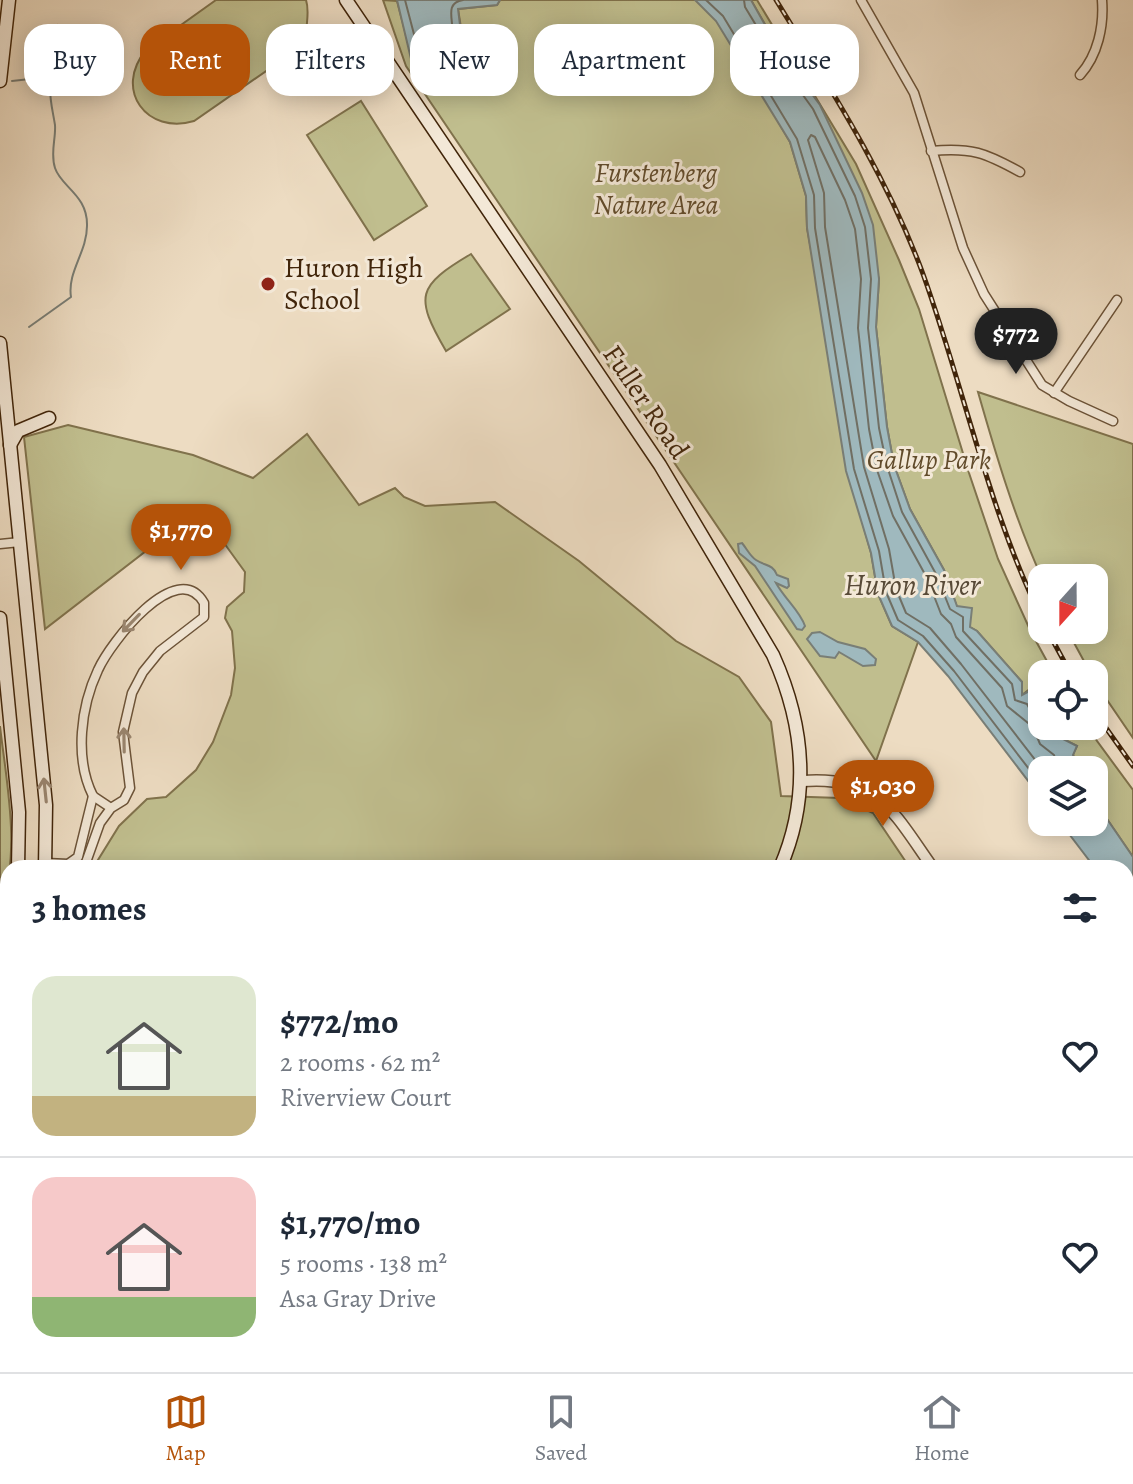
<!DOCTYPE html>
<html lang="en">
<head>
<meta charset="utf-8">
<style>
	:root { --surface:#fff; --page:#f2f2f3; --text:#1f2937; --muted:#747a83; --line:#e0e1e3; --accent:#b45309 }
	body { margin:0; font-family:Alegreya,serif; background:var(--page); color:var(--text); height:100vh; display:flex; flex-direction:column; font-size:30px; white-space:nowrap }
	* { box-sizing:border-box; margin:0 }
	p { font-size:26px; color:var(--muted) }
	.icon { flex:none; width:44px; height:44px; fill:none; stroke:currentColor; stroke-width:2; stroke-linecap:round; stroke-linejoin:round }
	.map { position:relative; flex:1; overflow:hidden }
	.sheet { position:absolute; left:0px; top:860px; width:1134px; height:512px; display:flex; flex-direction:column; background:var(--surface); border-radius:24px 24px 0 0; box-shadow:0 4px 20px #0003 }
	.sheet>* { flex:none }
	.guide { position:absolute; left:24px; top:24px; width:1086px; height:72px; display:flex; gap:16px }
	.needle { width:52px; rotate:201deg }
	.buttons { position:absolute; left:1028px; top:564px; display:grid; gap:16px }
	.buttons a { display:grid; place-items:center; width:80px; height:80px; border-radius:16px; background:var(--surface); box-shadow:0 4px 20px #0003; font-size:40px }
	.price { position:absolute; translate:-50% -68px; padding:0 18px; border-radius:28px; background:var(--accent); color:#fff; font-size:26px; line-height:52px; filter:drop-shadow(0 2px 4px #0008) }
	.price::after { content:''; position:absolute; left:50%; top:48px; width:24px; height:18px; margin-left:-12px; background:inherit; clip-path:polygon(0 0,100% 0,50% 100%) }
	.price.active { background:#222; color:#fff }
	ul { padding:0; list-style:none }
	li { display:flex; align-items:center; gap:24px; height:200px; padding:0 32px }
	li+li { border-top:2px solid var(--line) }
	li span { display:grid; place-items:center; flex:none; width:224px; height:160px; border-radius:24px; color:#555 }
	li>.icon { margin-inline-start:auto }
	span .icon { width:96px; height:96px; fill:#fffc; stroke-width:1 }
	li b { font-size:34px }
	h2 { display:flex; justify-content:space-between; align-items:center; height:96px; padding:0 32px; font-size:34px }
	.pill { padding:0 28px; border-radius:24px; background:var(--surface); box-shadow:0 4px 20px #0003; font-size:28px; line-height:72px }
	.pill.active { background:var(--accent); color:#fff }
	.menu { display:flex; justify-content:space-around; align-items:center; height:112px; border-top:2px solid var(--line); background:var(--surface); font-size:22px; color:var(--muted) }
	.menu a { display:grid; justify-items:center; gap:4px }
	.menu .active { color:var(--accent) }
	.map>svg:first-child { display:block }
	.green { fill:#c0be8e; stroke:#80724c; stroke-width:2 }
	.water { fill:#9fb9be; stroke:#797e76; stroke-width:2 }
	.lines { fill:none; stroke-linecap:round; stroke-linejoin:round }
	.shore { stroke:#706f64; stroke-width:2 }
	.stream { stroke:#797e76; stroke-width:2 }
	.minor-casing { stroke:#6c5338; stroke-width:11 }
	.tertiary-casing { stroke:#6c5338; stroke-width:13 }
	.secondary-casing { stroke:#41250a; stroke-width:15 }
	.minor { stroke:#f3e8d7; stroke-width:8 }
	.tertiary { stroke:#f3e8d7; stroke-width:10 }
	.secondary { stroke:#f3e8d7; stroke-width:12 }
	.rail-casing { stroke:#41250a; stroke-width:5 }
	.rail { stroke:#f3e8d7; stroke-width:2; stroke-dasharray:6; stroke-linecap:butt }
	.oneway { stroke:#9a8670 }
	.poi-dot { fill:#8f2418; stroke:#f3e8d7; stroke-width:3 }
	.labels { text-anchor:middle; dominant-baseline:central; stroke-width:6; stroke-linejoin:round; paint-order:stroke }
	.park-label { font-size:28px; font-style:italic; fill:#614b2b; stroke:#f3e8d7 }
	.poi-label { font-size:28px; fill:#41250a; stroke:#f3e8d7; text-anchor:start }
	.street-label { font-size:28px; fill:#41250a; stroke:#f3e8d7 }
	.water-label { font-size:30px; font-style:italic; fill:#584a37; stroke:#f3e8d7 }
</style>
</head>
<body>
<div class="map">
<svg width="1133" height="1372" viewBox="0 0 1133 1372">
	<rect width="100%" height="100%" fill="#eddcc2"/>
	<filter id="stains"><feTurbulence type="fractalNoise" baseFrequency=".0025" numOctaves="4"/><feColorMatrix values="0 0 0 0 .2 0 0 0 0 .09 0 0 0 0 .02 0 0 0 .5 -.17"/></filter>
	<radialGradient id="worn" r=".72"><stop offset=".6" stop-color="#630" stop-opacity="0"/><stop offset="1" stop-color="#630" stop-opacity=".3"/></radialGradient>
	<g class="green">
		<path d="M216,0H306C311,15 303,31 308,42L194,121C147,135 113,90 146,50Z"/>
		<polygon points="383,0 397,1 413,62 427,45 453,45 462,34 458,9 497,5 500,0 698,0 716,20 742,59 790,142 806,196 807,228 860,514 871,553 878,594 892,626 918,642 876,761 406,66"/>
		<polygon points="751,0 757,0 856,164 899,260 919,309 969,473 998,559 1031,632 1054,674 1042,674 1042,711 1036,707 1037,698 1031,688 1022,695 1022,682 977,631 970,627 957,607 944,570 910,509 894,465 887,427 876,327 879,279 818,106 780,51"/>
		<polygon points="57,25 84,81 82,85 69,92 26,46 38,34"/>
		<polygon points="361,101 427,206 374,240 307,135"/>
		<path d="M471,254L510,309L446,351C414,296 417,286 471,254Z"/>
		<path d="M978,392L1133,444V738L1101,691L1094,674H1091L1067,630H1094V578H1042C1015,519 996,455 978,392Z"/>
		<polygon points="68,425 193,455 253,478 307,434 359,505 395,488 404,497 425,506 495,502 579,561 676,641 739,677 771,722 781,796 840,798 873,813 910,868 93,868 119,826 147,799 166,797 196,770 213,742 231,695 235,668 232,631 225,618 227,607 244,592 245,572 224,543 196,531 168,534 45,629 24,437"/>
		<path d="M0,726C6,780 22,855 0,906Z"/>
		<polygon points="1052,726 1086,726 1133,790 1133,857 1094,800 1094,770 1086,770 1086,763 1075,762 1073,754 1077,746 1059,737"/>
		<polygon points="0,1008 8,1011 8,1364 44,1364 46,1372 0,1372"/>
		<polygon points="138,1364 644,1364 641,1372 140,1372"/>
		<polygon points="964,1364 1051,1364 1075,1372 961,1372"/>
	</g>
	<g class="water">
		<polygon points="397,0 500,0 497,5 458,9 462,41 453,45 427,45 412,63"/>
		<polygon points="695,0 751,0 780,51 820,105 862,193 873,225 879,279 876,327 887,427 894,465 910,509 944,570 957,606 972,608 970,627 977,631 1022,682 1022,695 1033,689 1037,698 1036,707 1042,711 1042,726 1052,726 1059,737 1077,746 1073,755 1075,761 1086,763 1086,770 1042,770 1042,799 948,676 918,642 892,626 878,594 871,553 846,471 807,228 806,196 790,142 716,21"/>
		<path d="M742,543C747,549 750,556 756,560C765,566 773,564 777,575L788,579L789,586L787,588L776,583C784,598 800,611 805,626L802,630L797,629L755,566L739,553L738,544Z"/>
		<polygon points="820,632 838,642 865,649 876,659 875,665 863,666 839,652 835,658 820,656 807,639 812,633"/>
		<polygon points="1094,800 1133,857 1133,918 1126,909 1126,868 1095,868 1060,822 1094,822"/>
	</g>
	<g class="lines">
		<g class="shore">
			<path d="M405,0L415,38L419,41L426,38L452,36C455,22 443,3 463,0"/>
			<polyline points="706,0 723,16 797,139 814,195 815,228 854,469 879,551 886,592 898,620 923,636 954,671 1042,786"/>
			<polyline points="744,0 745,7 774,55 813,109 855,196 865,227 871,279 868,328 879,428 887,466 902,512 936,574 950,609 963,617 963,631 1012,684 1015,700 1027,704 1033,715 1042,717"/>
			<polyline points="1043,770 961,664 930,628 906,613 896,589 889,549 864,467 825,227 824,193 808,140 811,135 815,137 845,200 855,229 861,279 858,328 869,429 877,470 893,516 927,578 941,614 951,624 956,637 1002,688 1007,706 1033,727 1040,744 1054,755 1059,770"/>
		</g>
		<path class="stream" d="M12,81L39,78L50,88C50,102 53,112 55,125C56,139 50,153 55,168C61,187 88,195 87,226C87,252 67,272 71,297L29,327"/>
		<g class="minor-casing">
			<g id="minor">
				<polyline points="861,0 914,93 963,248 984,294 1042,385 1069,401 1113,421"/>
				<path d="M1080,75C1098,55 1104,26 1102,0"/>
				<path d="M931,151C971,147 986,153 1020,172"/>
				<polyline points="1054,393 1117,300"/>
				<polyline points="0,544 20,542"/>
				<polyline points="46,863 68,864 78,857 93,796"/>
				<path d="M84,868L100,823L111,808L124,800L130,788L123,732L132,693L143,672L160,651L204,617V603C177,556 110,643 98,670C81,706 74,758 93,796L111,808"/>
			</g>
		</g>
		<g class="tertiary-casing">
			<g id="tertiary">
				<path d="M802,781C879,775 893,812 933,868"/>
				<polyline points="1126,1131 1133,1140"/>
				<polyline points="765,1372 768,1364"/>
			</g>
		</g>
		<g class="secondary-casing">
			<g id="secondary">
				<path d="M346,0L660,465L773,655C804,724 811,797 780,868"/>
				<polyline points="0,81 9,0"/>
				<polyline points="0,343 46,805 45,868"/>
				<polyline points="10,445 18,431 49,418"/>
				<polyline points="0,618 19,812 18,868"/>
				<polyline points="0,981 8,931"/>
				<polyline points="0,1165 8,1114"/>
				<polyline points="1097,1364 1121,1372"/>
			</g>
		</g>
		<use href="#minor" class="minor"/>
		<use href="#tertiary" class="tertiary"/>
		<use href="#secondary" class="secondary"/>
		<g class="rail-casing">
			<g id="rail">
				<path d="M776,0C830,88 887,176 923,274C964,388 988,509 1042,619"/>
				<polyline points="1047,630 1071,674"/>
				<polyline points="1094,711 1133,766"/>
			</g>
		</g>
		<use href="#rail" class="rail"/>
	</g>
	<defs><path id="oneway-shaft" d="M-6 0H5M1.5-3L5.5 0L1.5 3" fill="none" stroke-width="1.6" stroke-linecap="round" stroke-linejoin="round" transform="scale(2)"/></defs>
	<g class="oneway">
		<use href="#oneway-shaft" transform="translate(131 623) rotate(134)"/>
		<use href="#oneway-shaft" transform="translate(124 740) rotate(-91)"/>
		<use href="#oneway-shaft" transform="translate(45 790) rotate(-96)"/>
	</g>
	<circle class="poi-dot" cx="268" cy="284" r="8"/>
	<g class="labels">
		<g class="park-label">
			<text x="656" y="173">Furstenberg<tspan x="656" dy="32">Nature Area</tspan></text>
			<text x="929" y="460">Gallup Park</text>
		</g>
		<g class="poi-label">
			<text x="284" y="268">Huron High<tspan x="284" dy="32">School</tspan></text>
		</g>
		<g class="street-label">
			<text transform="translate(646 402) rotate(56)">Fuller Road</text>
		</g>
		<g class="water-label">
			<text x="912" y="585">Huron River</text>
		</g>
	</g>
	<rect width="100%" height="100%" filter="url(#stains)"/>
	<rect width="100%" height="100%" fill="url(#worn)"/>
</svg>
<div class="buttons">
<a><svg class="needle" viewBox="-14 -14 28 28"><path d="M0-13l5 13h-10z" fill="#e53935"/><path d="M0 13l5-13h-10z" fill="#747a83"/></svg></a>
<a><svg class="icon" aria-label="locate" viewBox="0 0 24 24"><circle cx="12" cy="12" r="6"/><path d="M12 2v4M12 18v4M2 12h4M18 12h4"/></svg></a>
<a><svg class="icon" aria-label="layers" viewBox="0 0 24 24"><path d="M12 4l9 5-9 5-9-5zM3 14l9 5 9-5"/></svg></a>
</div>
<b class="price active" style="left:1016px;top:376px">$772</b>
<b class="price" style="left:181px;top:572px">$1,770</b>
<b class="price" style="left:883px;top:828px">$1,030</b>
<div class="guide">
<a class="pill">Buy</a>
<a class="pill active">Rent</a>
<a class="pill">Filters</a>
<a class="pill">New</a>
<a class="pill">Apartment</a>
<a class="pill">House</a>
</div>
<section class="sheet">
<h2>3 homes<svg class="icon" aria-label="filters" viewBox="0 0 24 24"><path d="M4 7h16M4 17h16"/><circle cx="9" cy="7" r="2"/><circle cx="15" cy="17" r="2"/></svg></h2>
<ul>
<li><span style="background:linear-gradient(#dfe7d0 75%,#c2b280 0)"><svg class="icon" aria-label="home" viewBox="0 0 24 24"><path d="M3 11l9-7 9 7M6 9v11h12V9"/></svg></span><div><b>$772/mo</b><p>2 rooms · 62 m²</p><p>Riverview Court</p></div><svg class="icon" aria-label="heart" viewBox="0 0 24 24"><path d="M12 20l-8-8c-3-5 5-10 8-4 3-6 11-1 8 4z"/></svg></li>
<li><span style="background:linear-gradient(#f6c9c9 75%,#8fb573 0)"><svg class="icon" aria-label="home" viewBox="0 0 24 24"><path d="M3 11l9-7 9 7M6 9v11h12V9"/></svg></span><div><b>$1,770/mo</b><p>5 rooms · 138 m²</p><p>Asa Gray Drive</p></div><svg class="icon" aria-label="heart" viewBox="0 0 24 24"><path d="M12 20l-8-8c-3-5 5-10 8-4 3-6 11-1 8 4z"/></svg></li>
</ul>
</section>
</div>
<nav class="menu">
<a class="active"><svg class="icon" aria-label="map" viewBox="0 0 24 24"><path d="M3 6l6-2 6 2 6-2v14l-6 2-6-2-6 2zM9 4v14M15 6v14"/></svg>Map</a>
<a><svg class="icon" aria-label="saved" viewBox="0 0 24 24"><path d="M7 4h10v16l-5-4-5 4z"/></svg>Saved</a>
<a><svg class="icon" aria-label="home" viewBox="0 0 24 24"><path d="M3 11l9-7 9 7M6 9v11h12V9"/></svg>Home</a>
</nav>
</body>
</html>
